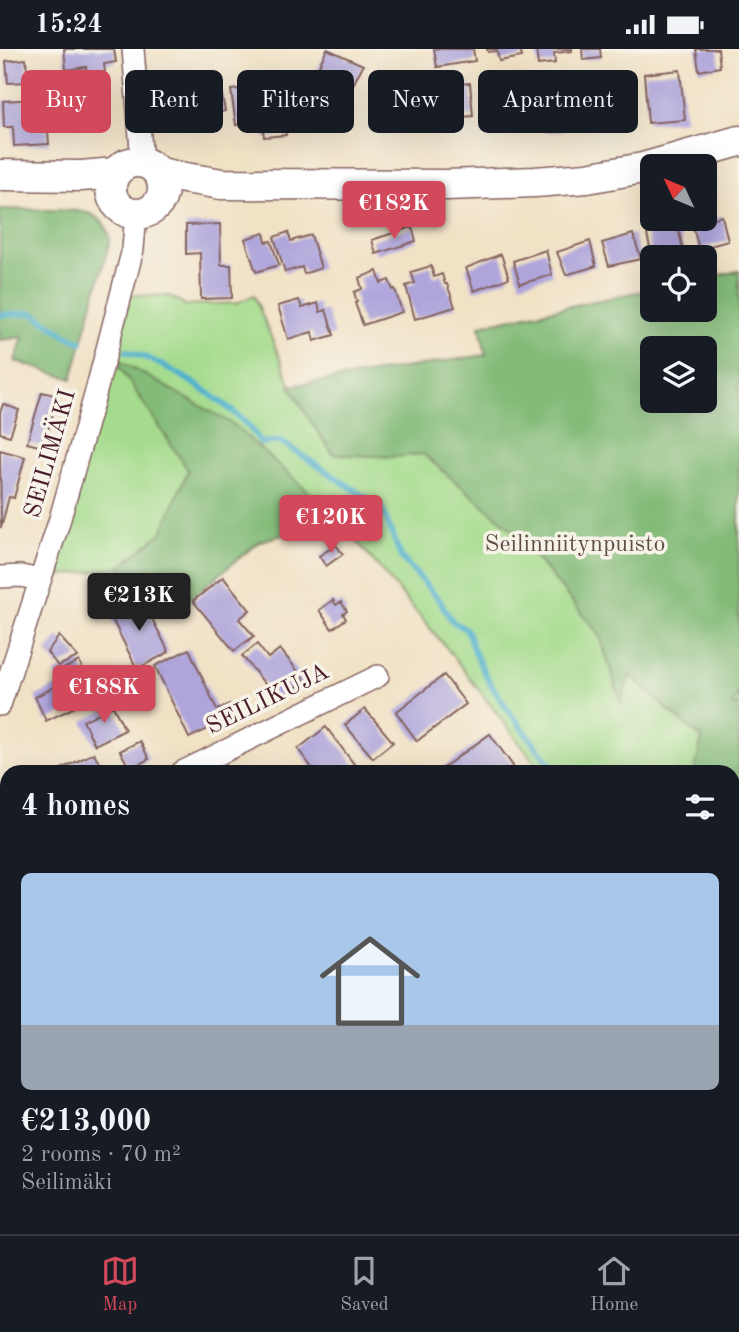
<!DOCTYPE html>
<html lang="en">
<head>
<meta charset="utf-8">
<style>
	:root { --surface:#171b24; --page:#242831; --text:#f1f3f6; --muted:#9ea1a6; --line:#363941; --accent:#d1495b }
	body { margin:0; font-family:"Old Standard TT",serif; background:var(--page); color:var(--text); height:100vh; display:flex; flex-direction:column; font-size:26px; white-space:nowrap }
	* { box-sizing:border-box; margin:0 }
	p { font-size:23px; color:var(--muted) }
	.icon { flex:none; width:38px; height:38px; fill:none; stroke:currentColor; stroke-width:2; stroke-linecap:round; stroke-linejoin:round }
	.map { position:relative; flex:1; overflow:hidden }
	.drawer { position:absolute; left:0px; top:716px; width:740px; height:471px; display:flex; flex-direction:column; background:var(--surface); border-radius:21px 21px 0 0; box-shadow:0 7px 28px #0002 }
	.drawer>* { flex:none }
	.top-card { position:absolute; left:21px; top:21px; width:698px; height:63px; display:flex; gap:14px }
	.needle { width:46px; rotate:314deg }
	.buttons { position:absolute; left:640px; top:105px; display:grid; gap:14px }
	.buttons a { display:grid; place-items:center; width:77px; height:77px; border-radius:10px; background:var(--surface); box-shadow:0 7px 28px #0002; font-size:35px }
	.price { position:absolute; translate:-50% -60px; padding:0 16px; border-radius:7px; background:var(--accent); color:#fff; font-size:23px; line-height:46px; filter:drop-shadow(0 2px 4px #0008) }
	.price::after { content:''; position:absolute; left:50%; top:42px; width:21px; height:16px; margin-left:-10px; background:inherit; clip-path:polygon(0 0,100% 0,50% 100%) }
	.price.active { background:#222; color:#fff }
	ul { padding:0; list-style:none }
	li { display:grid; align-content:center; gap:14px; height:371px; padding:0 21px }
	li+li { border-top:2px solid var(--line) }
	li span { display:grid; place-items:center; height:217px; border-radius:10px; color:#555 }
	li>.icon { margin-inline-start:auto }
	span .icon { width:126px; height:126px; fill:#fffc; stroke-width:1 }
	li b { font-size:30px }
	h2 { display:flex; justify-content:space-between; align-items:center; height:84px; padding:0 21px; font-size:30px }
	.chip { padding:0 24px; border-radius:10px; background:var(--surface); box-shadow:0 7px 28px #0002; font-size:24px; line-height:63px }
	.chip.active { background:var(--accent); color:#fff }
	.status { display:flex; justify-content:space-between; align-items:center; height:49px; padding:0 35px; background:var(--surface); direction:ltr }
	.status svg { height:19px; fill:currentColor }
	.menu { display:flex; justify-content:space-around; align-items:center; height:98px; border-top:2px solid var(--line); background:var(--surface); font-size:19px; color:var(--muted) }
	.menu a { display:grid; justify-items:center; gap:4px }
	.menu .active { color:var(--accent) }
	.map>svg:first-child { display:block }
	.green { fill:#a4db8c; stroke:#777d5c; stroke-width:2; fill-rule:evenodd }
	.forest { fill:#83bb78; stroke:#666d52; stroke-width:2; fill-rule:evenodd }
	.lines { fill:none; stroke-linecap:round; stroke-linejoin:round }
	.stream { stroke:#4eb0cd; stroke-width:6 }
	.building { fill:#afa5db }
	.minor-casing { stroke:#846361; stroke-width:24 }
	.secondary-casing { stroke:#846361; stroke-width:33 }
	.minor { stroke:#fff; stroke-width:21 }
	.secondary { stroke:#fff; stroke-width:30 }
	.labels { text-anchor:middle; dominant-baseline:central; stroke-width:7; stroke-linejoin:round; paint-order:stroke }
	.street-label { font-size:24px; fill:#4a1f2b; stroke:#f7f3e8 }
	.park-label { font-size:24px; fill:#604e43; stroke:#f7f3e8 }
</style>
</head>
<body>
<div class="status"><b>15:24</b><svg viewBox="0 0 49 12"><path d="M0 12V9h3v3zM5 12V6h3v6zM10 12V3h3v9zM15 12V0h3v12zM26 1h20v11H26zM47 4h2v5h-2z"/></svg></div>
<div class="map">
<svg width="739" height="1185" viewBox="0 0 739 1185">
	<rect width="100%" height="100%" fill="#f7f3e8"/>
	<filter id="ink" filterUnits="userSpaceOnUse"><feTurbulence type="fractalNoise" baseFrequency=".0143" numOctaves="2"/><feDisplacementMap in="SourceGraphic" scale="14" xChannelSelector="R" yChannelSelector="G"/><feConvolveMatrix kernelMatrix="1 2 1 2 8 2 1 2 1" color-interpolation-filters="sRGB"/></filter>
	<filter id="wash" filterUnits="userSpaceOnUse"><feTurbulence type="fractalNoise" baseFrequency=".00686" numOctaves="4" result="noise"/><feDisplacementMap in="SourceGraphic" scale="28" xChannelSelector="R" yChannelSelector="G"/><feGaussianBlur stdDeviation="1.57" result="paint"/><feColorMatrix in="noise" values="0 0 0 0 0 0 0 0 0 0 0 0 0 0 0 0 0 1.4 0 .05"/><feComposite in="paint" operator="in"/></filter>
	<g filter="url(#wash)">
		<rect width="100%" height="100%" fill="#f1e2c6"/>
		<path class="green" d="M739,222V1185H364V1180H733V723H542L445,597L339,471L260,492L188,551L119,519L48,528L131,246L170,247L185,256L237,254L254,246L291,337L486,306L480,276L653,240V261H705V229ZM653,299H705V352H653Z"/>
		<g class="forest">
			<path d="M0,160C15,160 29,160 44,161C70,161 105,157 110,191L72,330L15,312L23,288L0,291Z"/>
			<path d="M739,222V643L732,656L739,657V773L733,766V723H697L695,720L702,689L662,656L630,626L621,653L599,585L515,483L423,405L394,408L333,405L309,370L290,337L486,306L480,276L653,240V261H705V229ZM653,299H705V352H653Z"/>
			<polygon points="113,308 233,375 339,470 260,492 188,551 119,519 162,483 188,421"/>
			<polygon points="733,954 739,959 739,1185 364,1185 364,1180 733,1180"/>
		</g>
		<g class="lines">
			<g class="stream">
				<polyline points="0,266 33,264 68,287 81,293"/>
				<path d="M126,302C164,311 242,360 261,394L280,392L382,459L401,508L440,552L452,572L467,581C481,635 523,679 556,723"/>
				<polyline points="733,966 737,977 733,1030"/>
				<polyline points="473,1180 476,1185"/>
				<polyline points="724,1180 725,1185"/>
			</g>
		</g>
		<g id="blocks">
			<g class="building">
				<polygon points="64,0 114,0 116,13 104,15 105,23 87,25 86,18 66,21"/>
				<polygon points="327,0 363,16 352,38 317,21"/>
				<polygon points="434,0 473,0 475,12 437,18"/>
				<polygon points="487,0 520,0 522,8 499,12 497,2 488,3"/>
				<polygon points="536,0 572,0 572,2 554,4 555,14 538,16"/>
				<polygon points="582,0 600,0 601,9 583,11"/>
				<polygon points="696,0 718,0 720,18 699,22"/>
				<polygon points="26,10 28,33 8,34 6,12"/>
				<polygon points="680,21 685,71 648,74 644,25"/>
				<polygon points="407,22 410,46 373,50 371,26"/>
				<polygon points="617,26 621,63 609,64 610,73 593,74 589,28"/>
				<polygon points="218,27 225,62 203,67 195,32"/>
				<polygon points="569,33 572,70 563,70 563,82 546,83 543,35"/>
				<polygon points="470,34 473,67 450,69 446,36"/>
				<polygon points="191,38 200,72 178,78 169,44"/>
				<polygon points="253,38 258,73 236,76 231,41"/>
				<polygon points="78,46 79,63 61,64 59,48"/>
				<polygon points="37,50 39,71 47,70 49,95 14,97 13,78 4,78 3,52"/>
				<polygon points="283,51 286,86 264,88 260,53"/>
				<polygon points="722,167 728,192 699,200 692,175"/>
				<polygon points="220,175 221,216 231,216 232,249 201,250 200,204 186,205 186,176"/>
				<polygon points="412,178 416,192 376,205 372,191"/>
				<polygon points="678,178 683,201 652,208 647,185"/>
				<polygon points="288,183 291,192 311,186 321,219 304,225 302,218 285,223 274,188"/>
				<polygon points="264,184 266,193 271,192 279,216 256,223 245,190"/>
				<polygon points="633,185 641,210 609,217 602,194"/>
				<polygon points="590,192 596,217 566,226 557,203"/>
				<polygon points="546,201 552,226 520,235 513,212"/>
				<polygon points="501,205 509,229 474,242 466,219"/>
				<polygon points="431,217 434,228 442,225 445,235 447,235 455,258 415,270 406,237 415,234 411,223"/>
				<polygon points="377,222 381,234 389,231 393,241 395,240 402,263 363,276 355,254 357,253 354,243 362,240 359,229"/>
				<polygon points="299,251 302,259 318,254 320,263 326,261 334,286 314,292 312,283 288,290 278,257"/>
				<polygon points="42,343 58,347 43,398 27,394"/>
				<polygon points="3,355 19,361 10,387 0,384 0,364"/>
				<polygon points="0,401 25,408 14,449 9,448 1,479"/>
				<polygon points="336,496 343,505 326,517 319,507"/>
				<polygon points="223,528 250,561 239,570 254,587 234,602 193,552"/>
				<polygon points="141,548 169,603 137,620 109,564"/>
				<polygon points="333,551 336,556 341,553 347,562 343,565 346,570 332,580 319,561"/>
				<polygon points="59,587 78,608 58,617 47,603"/>
				<polygon points="257,595 268,609 280,600 305,631 279,652 242,607"/>
				<polygon points="189,600 217,661 230,655 236,667 189,689 155,617"/>
				<polygon points="79,612 96,648 46,672 35,648 60,635 55,624"/>
				<polygon points="444,626 466,655 417,692 396,663"/>
				<polygon points="113,657 125,681 95,696 83,672"/>
				<polygon points="365,660 393,693 373,709 345,676"/>
				<polygon points="326,678 360,723 315,723 298,700"/>
				<polygon points="490,685 513,717 505,723 437,723"/>
				<polygon points="140,692 149,710 130,720 120,702"/>
				<polygon points="94,704 104,723 62,723 61,720"/>
				<polygon points="7,1170 7,1180 12,1180 13,1185 0,1185 0,1171"/>
				<polygon points="104,1180 144,1180 143,1185 103,1185"/>
				<polygon points="203,1180 242,1180 241,1185 208,1185 202,1184"/>
				<rect x="303" y="1180" width="36" height="5"/>
			</g>
		</g>
	</g>
	<g filter="url(#ink)">
		<use href="#blocks" fill-opacity="0" stroke="#846361" stroke-width="2"/>
		<g class="lines">
			<g class="minor-casing">
				<g id="minor">
					<polyline points="133,0 142,113"/>
					<polyline points="0,528 21,527 40,531"/>
					<polyline points="0,656 59,473 95,346 133,200 136,164"/>
					<polyline points="182,723 378,627"/>
					<polyline points="0,793 7,792"/>
					<polyline points="0,873 7,921"/>
					<polyline points="54,1180 55,1185"/>
				</g>
			</g>
			<g class="secondary-casing">
				<g id="secondary">
					<circle cx="137" cy="139" r="26"/>
					<path d="M158,123C179,130 199,130 221,135L446,136L535,133L587,129L643,119L739,92"/>
					<polyline points="0,126 81,127 115,124"/>
				</g>
			</g>
			<use href="#minor" class="minor"/>
			<use href="#secondary" class="secondary"/>
		</g>
	</g>
	<g class="labels">
		<g class="street-label">
			<text transform="translate(51 405) rotate(-74)">SEILIMÄKI</text>
			<text transform="translate(268 651) rotate(-26)">SEILIKUJA</text>
		</g>
		<g class="park-label">
			<text x="575" y="496">Seilinniitynpuisto</text>
		</g>
	</g>
</svg>
<div class="buttons">
<a><svg class="needle" viewBox="-14 -14 28 28"><path d="M0-13l5 13h-10z" fill="#e53935"/><path d="M0 13l5-13h-10z" fill="#9ea1a6"/></svg></a>
<a><svg class="icon" aria-label="locate" viewBox="0 0 24 24"><circle cx="12" cy="12" r="6"/><path d="M12 2v4M12 18v4M2 12h4M18 12h4"/></svg></a>
<a><svg class="icon" aria-label="layers" viewBox="0 0 24 24"><path d="M12 4l9 5-9 5-9-5zM3 14l9 5 9-5"/></svg></a>
</div>
<b class="price" style="left:394px;top:192px">€182K</b>
<b class="price" style="left:331px;top:506px">€120K</b>
<b class="price active" style="left:139px;top:584px">€213K</b>
<b class="price" style="left:104px;top:676px">€188K</b>
<div class="top-card">
<a class="chip active">Buy</a>
<a class="chip">Rent</a>
<a class="chip">Filters</a>
<a class="chip">New</a>
<a class="chip">Apartment</a>
</div>
<section class="drawer">
<h2>4 homes<svg class="icon" aria-label="filters" viewBox="0 0 24 24"><path d="M4 7h16M4 17h16"/><circle cx="9" cy="7" r="2"/><circle cx="15" cy="17" r="2"/></svg></h2>
<ul>
<li><span style="background:linear-gradient(#a9c7e8 70%,#9aa5b1 0)"><svg class="icon" aria-label="home" viewBox="0 0 24 24"><path d="M3 11l9-7 9 7M6 9v11h12V9"/></svg></span><div><b>€213,000</b><p>2 rooms · 70 m²</p><p>Seilimäki</p></div></li>
</ul>
</section>
</div>
<nav class="menu">
<a class="active"><svg class="icon" aria-label="map" viewBox="0 0 24 24"><path d="M3 6l6-2 6 2 6-2v14l-6 2-6-2-6 2zM9 4v14M15 6v14"/></svg>Map</a>
<a><svg class="icon" aria-label="saved" viewBox="0 0 24 24"><path d="M7 4h10v16l-5-4-5 4z"/></svg>Saved</a>
<a><svg class="icon" aria-label="home" viewBox="0 0 24 24"><path d="M3 11l9-7 9 7M6 9v11h12V9"/></svg>Home</a>
</nav>
</body>
</html>
